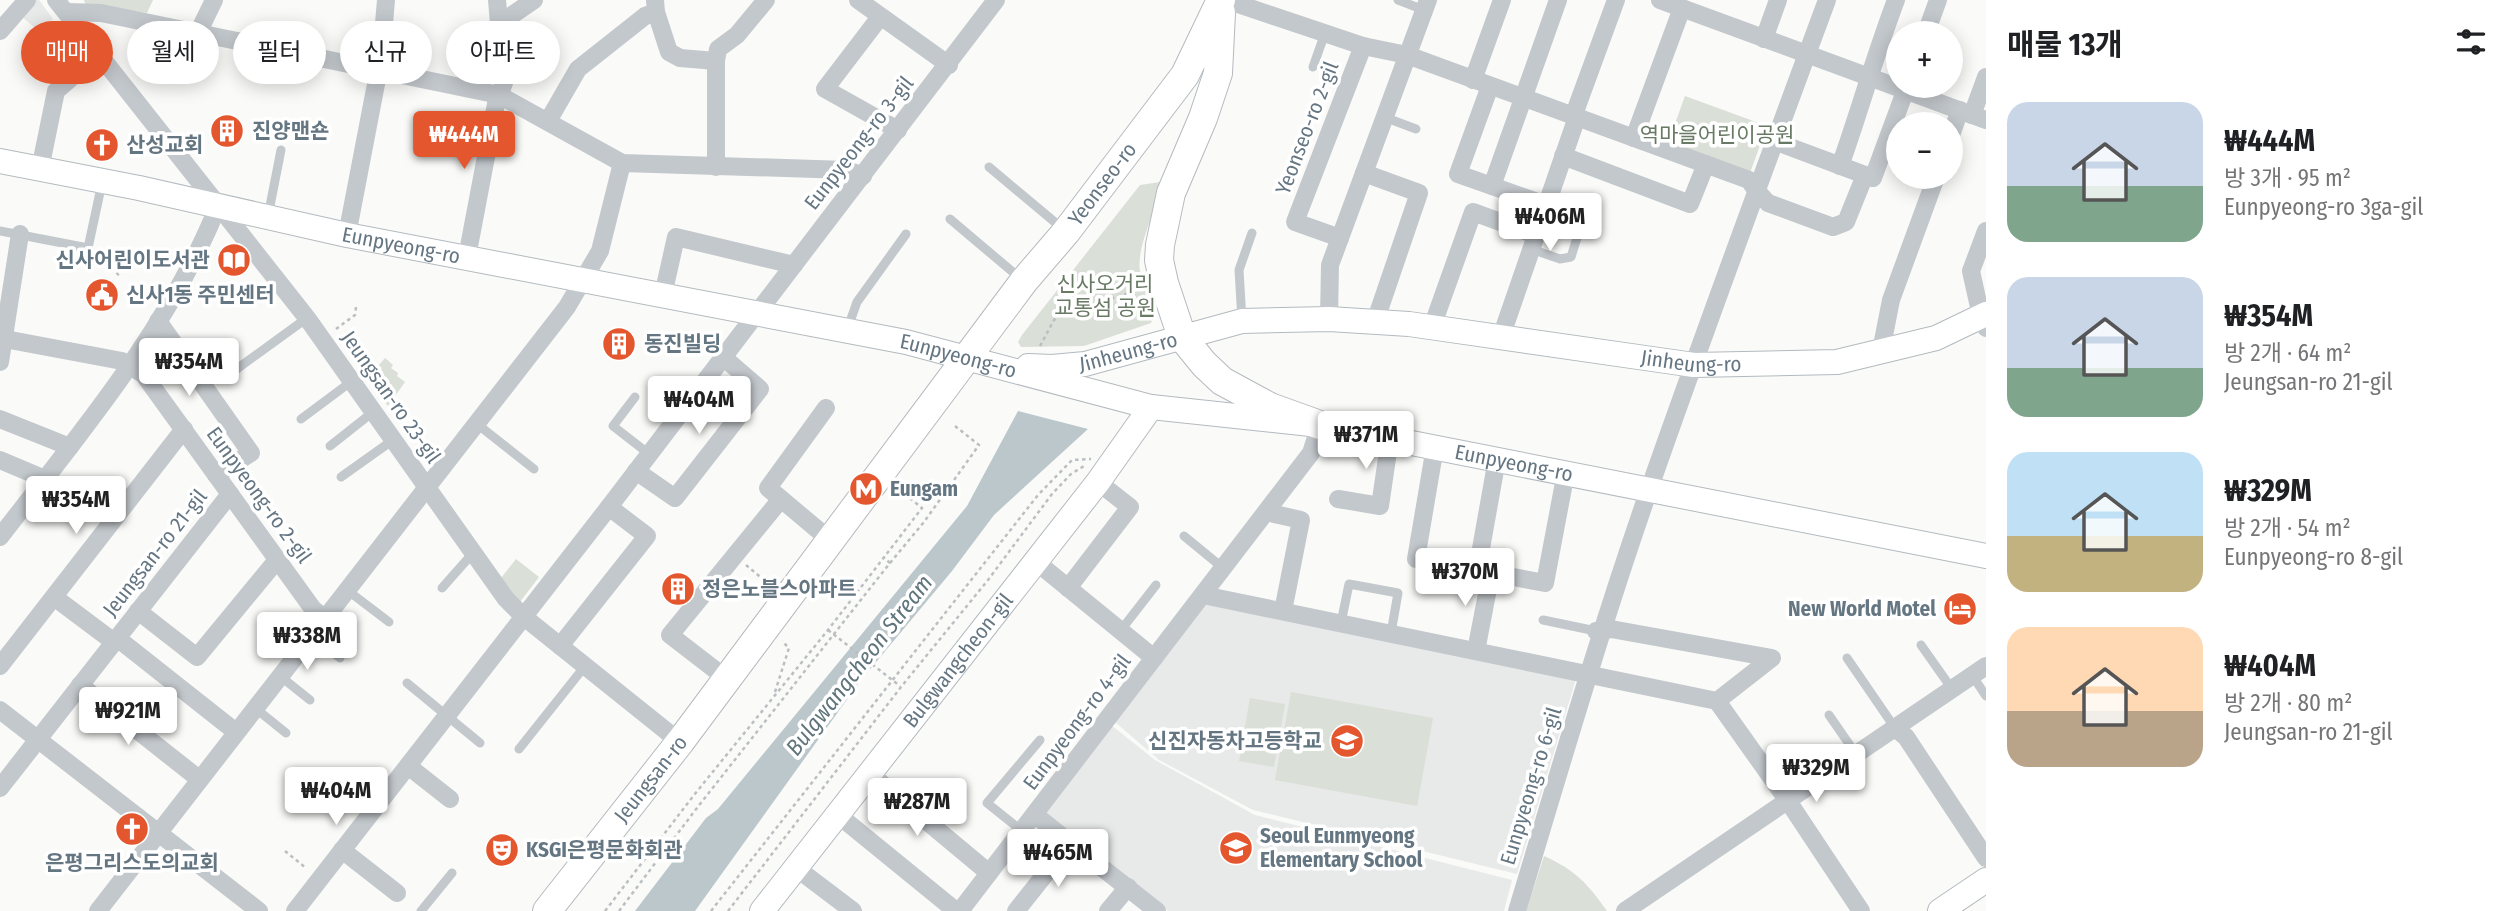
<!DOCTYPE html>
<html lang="ko">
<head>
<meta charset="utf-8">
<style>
	:root { --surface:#fff; --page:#f2f2f2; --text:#202124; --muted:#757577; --accent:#e4572e }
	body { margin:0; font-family:"Fira Sans Condensed","Noto Sans KR",sans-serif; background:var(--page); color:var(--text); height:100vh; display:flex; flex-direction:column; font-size:26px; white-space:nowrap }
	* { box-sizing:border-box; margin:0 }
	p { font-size:23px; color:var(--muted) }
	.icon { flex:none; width:38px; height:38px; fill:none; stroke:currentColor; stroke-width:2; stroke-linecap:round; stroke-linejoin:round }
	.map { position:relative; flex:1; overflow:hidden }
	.panel { display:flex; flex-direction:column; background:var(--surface); width:525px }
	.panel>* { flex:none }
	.hud { position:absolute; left:21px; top:21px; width:665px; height:63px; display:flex; gap:14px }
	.buttons { position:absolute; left:1886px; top:21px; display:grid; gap:14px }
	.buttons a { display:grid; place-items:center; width:77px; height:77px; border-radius:50%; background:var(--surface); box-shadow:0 4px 18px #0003; font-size:35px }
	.price { position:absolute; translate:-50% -60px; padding:0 16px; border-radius:7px; background:#fff; color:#222; font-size:23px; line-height:46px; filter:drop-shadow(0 2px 4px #0008) }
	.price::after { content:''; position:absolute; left:50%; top:42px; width:21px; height:16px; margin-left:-10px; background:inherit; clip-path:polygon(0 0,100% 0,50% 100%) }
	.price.on { background:var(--accent); color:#fff }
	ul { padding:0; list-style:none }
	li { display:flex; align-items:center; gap:21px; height:175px; padding:0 21px }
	li span { display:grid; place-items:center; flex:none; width:196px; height:140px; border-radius:21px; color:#555 }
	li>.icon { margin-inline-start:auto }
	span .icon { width:84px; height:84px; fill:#fffc; stroke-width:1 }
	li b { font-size:30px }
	h2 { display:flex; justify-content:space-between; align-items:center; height:84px; padding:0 21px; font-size:30px }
	.chip { padding:0 24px; border-radius:32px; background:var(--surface); box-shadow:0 4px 18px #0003; font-size:24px; line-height:63px }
	.chip.on { background:var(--accent); color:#fff }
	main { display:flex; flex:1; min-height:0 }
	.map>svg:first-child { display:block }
	.built { fill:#e8e9e9 }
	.green { fill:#dadfd7 }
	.water { fill:#bbc7cb }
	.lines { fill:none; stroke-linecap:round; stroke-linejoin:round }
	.secondary-casing { stroke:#b3babf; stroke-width:26 }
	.primary-casing { stroke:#b5babe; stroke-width:30 }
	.path { stroke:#bbbfc2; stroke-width:2.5; stroke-dasharray:3.5 3.5; stroke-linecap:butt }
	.lane { stroke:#c3c8cc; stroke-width:9 }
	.street { stroke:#c3c8cc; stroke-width:18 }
	.secondary { stroke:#fff; stroke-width:24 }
	.primary { stroke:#fff; stroke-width:28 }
	.labels { text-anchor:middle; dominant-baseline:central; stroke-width:7; stroke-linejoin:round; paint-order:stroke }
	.street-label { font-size:21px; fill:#657683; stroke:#fff }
	.poi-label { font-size:21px; font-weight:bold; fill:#657683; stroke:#fff; text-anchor:start }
	.park-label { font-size:21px; fill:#687a64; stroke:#fff }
	.water-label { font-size:23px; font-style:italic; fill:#60757c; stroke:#fff }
</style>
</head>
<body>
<main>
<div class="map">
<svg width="1986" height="911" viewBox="0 0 1986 911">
	<rect width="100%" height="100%" fill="#fafaf8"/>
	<g class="built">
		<polygon points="34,0 39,0 53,19 41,33 21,16"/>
		<polygon points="1207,600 1576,679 1517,874 1253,810 1159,760 1115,722"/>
		<polygon points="1111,725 1155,760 1255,815 1512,880 1504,911 1168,911 1044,812"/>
	</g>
	<g class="green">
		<polygon points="84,0 153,0 147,13 85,4"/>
		<polygon points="1685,96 1767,126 1750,173 1668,143"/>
		<path d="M1160,182L1163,187C1156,208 1136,249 1140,271C1144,289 1159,306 1151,323L1084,346L1021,347L1018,342L1022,335L1140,185Z"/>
		<polygon points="385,358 393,365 391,368 398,373 397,376 405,382 388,406 367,379"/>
		<polygon points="516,559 539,577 520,602 509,594 501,578"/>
		<polygon points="1291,692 1433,718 1417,806 1275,780"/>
		<polygon points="1250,698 1285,704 1274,767 1239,761"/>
		<path d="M1544,856C1575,870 1587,883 1607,911H1526Z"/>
	</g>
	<polygon class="water" points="1018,411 1088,429 994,515 952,571 861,680 695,911 635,911 706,818 718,809 967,506"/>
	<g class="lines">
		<g class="secondary-casing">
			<g id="secondary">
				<path id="s1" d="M0,161L139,188L347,235L906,342L1151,407L1320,425L1986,556"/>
				<path id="s2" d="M1028,366L1052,367L1085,364L1242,321L1329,319L1409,324L1694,365L1837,362L1936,338L1986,314"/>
				<path id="s3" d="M762,911L1098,482L1151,407"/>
				<polyline points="1940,911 1986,880"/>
			</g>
		</g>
		<g class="primary-casing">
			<g id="primary">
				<polyline points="1221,13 1218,73 1203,118 1171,193 1160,245 1159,260 1164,283 1182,337 1204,364 1222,381 1270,407 1320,425"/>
				<path id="s4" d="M547,911L680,742L1024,281L1066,232L1185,75L1221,0"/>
			</g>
		</g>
		<g class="path">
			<path d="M92,260C103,263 115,267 120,278"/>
			<polyline points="336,329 355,315 356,307"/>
			<polyline points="1040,346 1054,320 1061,314 1145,288"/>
			<polyline points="890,563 924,522 979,445 955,426"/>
			<polyline points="746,565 770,585"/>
			<polyline points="828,630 900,686"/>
			<polyline points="775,692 789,648 782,641"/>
			<polyline points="285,851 306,868"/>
			<polyline points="605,911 694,795 828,630 922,508 896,487"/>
			<polyline points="619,911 700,804 890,563 883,557"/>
			<polyline points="711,911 1038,495 1072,460 1091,459"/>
			<polyline points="728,911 901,687 988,580 1052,494 1071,474 1084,466"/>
		</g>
		<g class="lane">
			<polyline points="1398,0 1424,10"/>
			<polyline points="1313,67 1325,33"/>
			<polyline points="1384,117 1416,129"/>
			<polyline points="989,167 1063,229"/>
			<polyline points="268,216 281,150"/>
			<polyline points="950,219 1021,279"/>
			<polyline points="0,231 88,248 102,183"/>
			<polyline points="1531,249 1560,259 1571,257 1580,228"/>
			<polyline points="1242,320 1239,270 1252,233"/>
			<polyline points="847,330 857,302 906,234"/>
			<polyline points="234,371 307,318"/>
			<polyline points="635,397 613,426 649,454"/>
			<polyline points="301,419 352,381"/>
			<polyline points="477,424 534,469"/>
			<polyline points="330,446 373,412"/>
			<polyline points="341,477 393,440"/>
			<polyline points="1184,536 1223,568"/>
			<polyline points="442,588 473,553"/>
			<polyline points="347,590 389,622"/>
			<polyline points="1543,620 1596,631"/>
			<polyline points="1341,623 1349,584 1398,593 1391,633"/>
			<polyline points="1121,630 1156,585"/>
			<polyline points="311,635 340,658"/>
			<polyline points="1921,645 1952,689"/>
			<polyline points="1847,658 1895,728"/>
			<polyline points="1972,675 1986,696"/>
			<polyline points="280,676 310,700"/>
			<polyline points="407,683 480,743"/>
			<polyline points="255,708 286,733"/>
			<polyline points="1829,715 1856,754"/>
			<polyline points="519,749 585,666"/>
			<polyline points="1022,831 987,803 1040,740"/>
			<polyline points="421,911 452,873"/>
		</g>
		<g class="street">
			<polyline points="56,0 307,318 506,599 524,617 680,742"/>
			<polyline points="655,0 656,12 669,52 680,58 716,61"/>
			<polyline points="858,0 949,65"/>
			<polyline points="1226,0 1363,46 1407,55 1749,180 1756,190 1768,203 1833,227 1846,222 1865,175"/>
			<polyline points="1660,0 1986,120"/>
			<polyline points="67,12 101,13 499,95 622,163 847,170 863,176"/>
			<polyline points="880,17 825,89 898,130"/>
			<polyline points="499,24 534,0"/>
			<polyline points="0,31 27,0"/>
			<polyline points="198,33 214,0"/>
			<polyline points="1926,33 1938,0"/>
			<polyline points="1764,39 1778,0"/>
			<polyline points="1473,80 1502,0"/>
			<polyline points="1490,86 1458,174 1546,205"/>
			<polyline points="1972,115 1986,77"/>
			<polyline points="548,121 578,69 645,16 656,12"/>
			<polyline points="1951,135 1960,110"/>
			<polyline points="1634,138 1682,8"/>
			<polyline points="1774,141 1873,178 1907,86"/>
			<polyline points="1563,156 1690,204 1706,164"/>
			<path d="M1840,166C1860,110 1875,55 1896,0"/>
			<polyline points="716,167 716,61 718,49 737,35 766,0"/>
			<polyline points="40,169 56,91 99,54"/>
			<polyline points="1364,173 1419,193 1375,322"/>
			<polyline points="1492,186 1558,0"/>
			<polyline points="1986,231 1971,271 1981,316 1986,328"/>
			<polyline points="347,235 381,58 386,0"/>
			<polyline points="1340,238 1295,222 1363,46"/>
			<polyline points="467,257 496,104 504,83 497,0"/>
			<polyline points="663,295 676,237 794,265"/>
			<polyline points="1329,319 1330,265 1428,0"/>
			<polyline points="158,321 251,453 216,475"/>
			<polyline points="1432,327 1473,212 1536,235"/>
			<polyline points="1501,337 1577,117 1576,109 1616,0"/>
			<polyline points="0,338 122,361 144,375 313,609 324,618"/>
			<polyline points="1881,351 1891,300 1936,177"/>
			<polyline points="0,362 20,234"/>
			<polyline points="826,408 768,488 830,540"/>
			<polyline points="0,419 70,447"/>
			<polyline points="1435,447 1416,559 1545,583 1566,472"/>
			<polyline points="0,460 45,479"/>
			<polyline points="636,471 675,498 760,389 723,357"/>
			<polyline points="1338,499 1380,506 1390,438"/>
			<polyline points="1266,512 1301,520 1283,611"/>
			<path d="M0,537C81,432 168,330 218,206"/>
			<polyline points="1034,560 1154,658"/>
			<polyline points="1477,571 1497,459"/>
			<polyline points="1068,588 1130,507 1098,482"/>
			<polyline points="1203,595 1717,701 1772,658 1611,629 1596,631"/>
			<polyline points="54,597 114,642"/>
			<polyline points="138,611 197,657 277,560"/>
			<polyline points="117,638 236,732"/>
			<polyline points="560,646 647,536 609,507"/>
			<polyline points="1476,651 1491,573"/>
			<polyline points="0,666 184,429"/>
			<polyline points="727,679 670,635 781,499"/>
			<polyline points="80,685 199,779"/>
			<polyline points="1717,701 1788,801 1861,911"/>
			<polyline points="0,710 259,911"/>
			<polyline points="1895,728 1906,737 1986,858"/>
			<polyline points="408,766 450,799"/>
			<polyline points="869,773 989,873"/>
			<polyline points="0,788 230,494"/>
			<polyline points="837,814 956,911"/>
			<polyline points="1035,815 1157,911"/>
			<polyline points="342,850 397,893"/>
			<polyline points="795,867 853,911"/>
			<polyline points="98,911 567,307 600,251 622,163"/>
			<polyline points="295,911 609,507 996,0"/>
			<polyline points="960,911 1311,453 1320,425"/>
			<polyline points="1016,911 1071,842"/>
			<polyline points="1108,911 1128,887"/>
			<path d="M1517,911C1560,769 1601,627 1650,487C1707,324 1767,162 1827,0"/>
			<polyline points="1625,911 1986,666"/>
		</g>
		<use href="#secondary" class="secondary"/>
		<use href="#primary" class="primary"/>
	</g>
	<defs>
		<g id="building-disc" transform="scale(1.75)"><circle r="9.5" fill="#e4572e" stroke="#fff"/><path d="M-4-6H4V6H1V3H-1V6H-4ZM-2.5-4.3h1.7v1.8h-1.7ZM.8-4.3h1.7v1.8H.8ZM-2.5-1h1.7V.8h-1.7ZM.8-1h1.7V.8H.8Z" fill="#fff"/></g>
		<g id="church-disc" transform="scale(1.75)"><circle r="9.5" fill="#e4572e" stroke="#fff"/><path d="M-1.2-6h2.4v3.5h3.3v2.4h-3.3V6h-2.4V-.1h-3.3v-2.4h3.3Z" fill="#fff"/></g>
		<g id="library-disc" transform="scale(1.75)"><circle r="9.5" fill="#e4572e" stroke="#fff"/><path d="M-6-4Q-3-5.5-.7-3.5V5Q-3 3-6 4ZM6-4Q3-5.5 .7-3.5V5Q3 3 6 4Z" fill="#fff"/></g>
		<g id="civic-disc" transform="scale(1.75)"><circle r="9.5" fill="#e4572e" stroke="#fff"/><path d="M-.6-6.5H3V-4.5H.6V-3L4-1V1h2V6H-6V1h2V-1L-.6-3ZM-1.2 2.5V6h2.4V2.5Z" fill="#fff"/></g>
		<g id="metro-disc" transform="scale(1.75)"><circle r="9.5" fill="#e4572e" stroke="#fff"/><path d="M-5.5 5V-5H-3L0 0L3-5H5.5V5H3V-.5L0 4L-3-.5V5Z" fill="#fff"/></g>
		<g id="hotel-disc" transform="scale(1.75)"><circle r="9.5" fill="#e4572e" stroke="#fff"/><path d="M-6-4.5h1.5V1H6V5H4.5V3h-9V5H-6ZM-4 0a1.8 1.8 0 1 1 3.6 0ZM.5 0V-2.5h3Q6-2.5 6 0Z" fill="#fff"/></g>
		<g id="school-disc" transform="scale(1.75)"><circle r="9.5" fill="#e4572e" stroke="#fff"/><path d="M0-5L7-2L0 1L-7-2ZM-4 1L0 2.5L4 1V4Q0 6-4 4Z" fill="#fff"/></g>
		<g id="theatre-disc" transform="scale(1.75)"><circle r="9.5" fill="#e4572e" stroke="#fff"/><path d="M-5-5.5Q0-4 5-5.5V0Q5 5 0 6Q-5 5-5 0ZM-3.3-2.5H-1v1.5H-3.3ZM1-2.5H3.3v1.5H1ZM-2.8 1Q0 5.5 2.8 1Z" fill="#fff"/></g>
	</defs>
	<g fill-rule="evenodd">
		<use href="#building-disc" x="227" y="131"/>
		<use href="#church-disc" x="102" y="145"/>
		<use href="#library-disc" x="234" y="260"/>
		<use href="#civic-disc" x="102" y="295"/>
		<use href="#building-disc" x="619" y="344"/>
		<use href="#metro-disc" x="866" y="489"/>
		<use href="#building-disc" x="678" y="589"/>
		<use href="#hotel-disc" x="1960" y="609"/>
		<use href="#school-disc" x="1347" y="741"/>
		<use href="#church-disc" x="132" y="829"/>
		<use href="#school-disc" x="1236" y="848"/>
		<use href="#theatre-disc" x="502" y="850"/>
	</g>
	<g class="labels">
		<g class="street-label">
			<text transform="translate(1307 128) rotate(-69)">Yeonseo-ro 2-gil</text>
			<text transform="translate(859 143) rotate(-52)">Eunpyeong-ro 3-gil</text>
			<text stroke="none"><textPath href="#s4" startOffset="915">Yeonseo-ro</textPath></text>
			<text stroke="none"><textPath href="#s1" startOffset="410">Eunpyeong-ro</textPath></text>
			<text stroke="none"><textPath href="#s2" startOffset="102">Jinheung-ro</textPath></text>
			<text stroke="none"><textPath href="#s1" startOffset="978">Eunpyeong-ro</textPath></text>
			<text stroke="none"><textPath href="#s2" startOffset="672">Jinheung-ro</textPath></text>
			<text transform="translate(391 397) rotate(55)">Jeungsan-ro 23-gil</text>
			<text stroke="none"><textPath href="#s1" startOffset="1545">Eunpyeong-ro</textPath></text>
			<text transform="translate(259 495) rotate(54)">Eunpyeong-ro 2-gil</text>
			<text transform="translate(155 553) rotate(-52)">Jeungsan-ro 21-gil</text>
			<text stroke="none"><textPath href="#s3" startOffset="318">Bulgwangcheon-gil</textPath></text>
			<text transform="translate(1077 722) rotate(-53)">Eunpyeong-ro 4-gil</text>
			<text stroke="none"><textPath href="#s4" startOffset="168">Jeungsan-ro</textPath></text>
			<text transform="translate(1531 786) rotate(-73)">Eunpyeong-ro 6-gil</text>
		</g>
		<g class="poi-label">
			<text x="252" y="131">진양맨숀</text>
			<text x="126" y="145">산성교회</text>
			<text x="210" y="260" text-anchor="end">신사어린이도서관</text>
			<text x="126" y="295">신사1동 주민센터</text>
			<text x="644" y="344">동진빌딩</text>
			<text x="890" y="489">Eungam</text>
			<text x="702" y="589">정은노블스아파트</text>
			<text x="1936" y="609" text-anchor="end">New World Motel</text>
			<text x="1322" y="741" text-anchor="end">신진자동차고등학교</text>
			<text x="1260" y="836">Seoul Eunmyeong<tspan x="1260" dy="24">Elementary School</tspan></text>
			<text x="526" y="850">KSGI은평문화회관</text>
			<text x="132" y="863" text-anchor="middle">은평그리스도의교회</text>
		</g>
		<g class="park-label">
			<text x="1717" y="135">역마을어린이공원</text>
			<text x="1105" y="284">신사오거리<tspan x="1105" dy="24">교통섬 공원</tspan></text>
		</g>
		<g class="water-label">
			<text transform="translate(859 665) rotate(-52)">Bulgwangcheon Stream</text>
		</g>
	</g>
</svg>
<div class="buttons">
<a>+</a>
<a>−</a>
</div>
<b class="price on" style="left:464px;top:171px">₩444M</b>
<b class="price" style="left:1550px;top:253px">₩406M</b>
<b class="price" style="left:189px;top:398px">₩354M</b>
<b class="price" style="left:699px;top:436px">₩404M</b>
<b class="price" style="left:1366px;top:471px">₩371M</b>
<b class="price" style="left:76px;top:536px">₩354M</b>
<b class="price" style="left:1465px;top:608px">₩370M</b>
<b class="price" style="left:307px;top:672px">₩338M</b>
<b class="price" style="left:128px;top:747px">₩921M</b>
<b class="price" style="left:1816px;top:804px">₩329M</b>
<b class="price" style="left:336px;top:827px">₩404M</b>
<b class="price" style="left:917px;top:838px">₩287M</b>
<b class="price" style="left:1058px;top:889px">₩465M</b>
<div class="hud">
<a class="chip on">매매</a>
<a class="chip">월세</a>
<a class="chip">필터</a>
<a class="chip">신규</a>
<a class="chip">아파트</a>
</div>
</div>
<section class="panel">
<h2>매물 13개<svg class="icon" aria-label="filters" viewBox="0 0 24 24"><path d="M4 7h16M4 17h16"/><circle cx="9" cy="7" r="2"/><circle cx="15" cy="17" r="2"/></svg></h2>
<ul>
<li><span style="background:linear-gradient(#c9d6e8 60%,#7fa58c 0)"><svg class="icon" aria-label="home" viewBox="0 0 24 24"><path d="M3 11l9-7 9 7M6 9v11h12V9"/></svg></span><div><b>₩444M</b><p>방 3개 · 95 m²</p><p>Eunpyeong-ro 3ga-gil</p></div></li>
<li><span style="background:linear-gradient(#c9d6e8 65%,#7fa58c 0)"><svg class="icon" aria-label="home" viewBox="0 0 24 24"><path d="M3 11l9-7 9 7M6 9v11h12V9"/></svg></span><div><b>₩354M</b><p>방 2개 · 64 m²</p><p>Jeungsan-ro 21-gil</p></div></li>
<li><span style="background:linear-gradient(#bfe0f5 60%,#c2b280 0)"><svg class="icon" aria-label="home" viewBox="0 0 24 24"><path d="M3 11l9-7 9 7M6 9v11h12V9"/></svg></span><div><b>₩329M</b><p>방 2개 · 54 m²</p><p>Eunpyeong-ro 8-gil</p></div></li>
<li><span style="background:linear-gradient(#ffd9b3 60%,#b9a48a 0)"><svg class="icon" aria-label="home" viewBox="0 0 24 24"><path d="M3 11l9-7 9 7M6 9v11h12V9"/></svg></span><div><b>₩404M</b><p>방 2개 · 80 m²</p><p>Jeungsan-ro 21-gil</p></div></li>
</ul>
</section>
</main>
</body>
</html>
